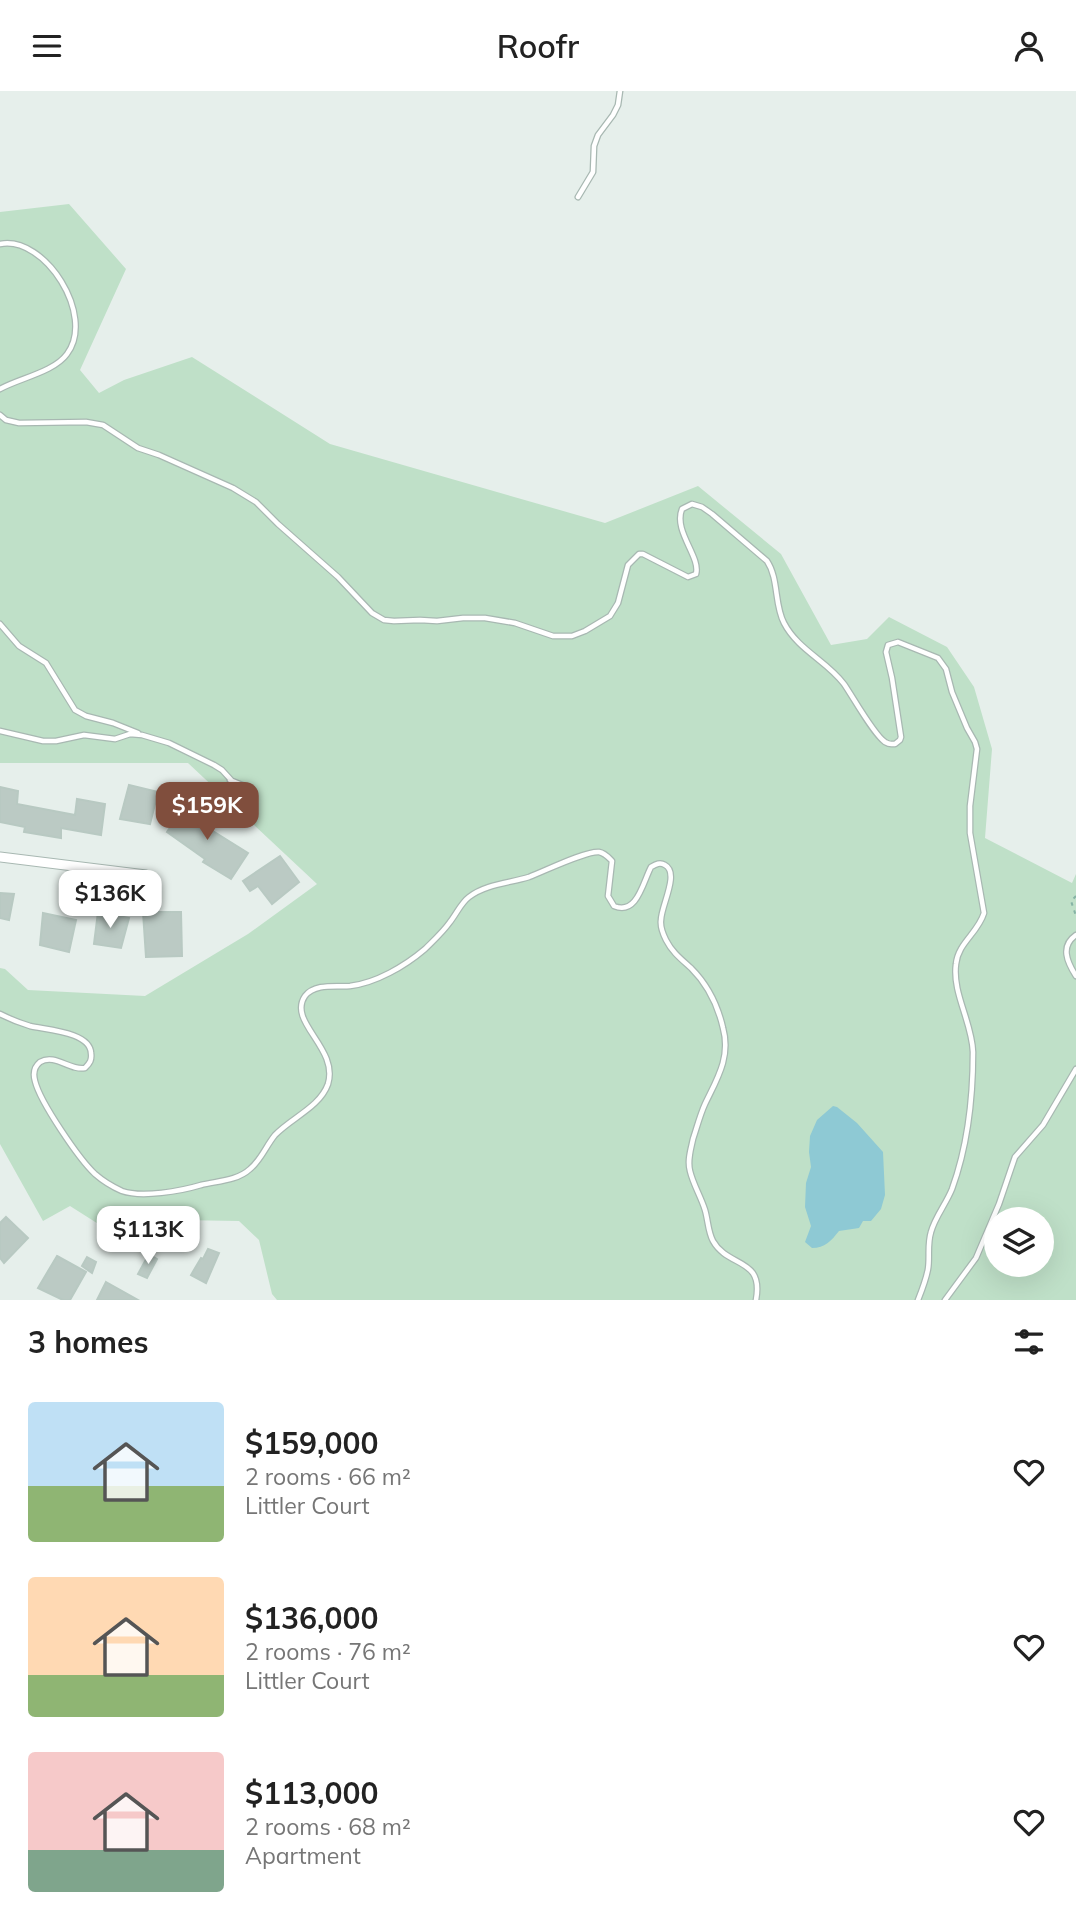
<!DOCTYPE html>
<html lang="en">
<head>
<meta charset="utf-8">
<style>
	:root { --surface:#fff; --page:#f2f2f2; --text:#222; --muted:#767676; --accent:#804e3d }
	body { margin:0; font-family:Mulish,sans-serif; background:var(--page); color:var(--text); height:100vh; display:flex; flex-direction:column; font-size:26px; white-space:nowrap }
	* { box-sizing:border-box; margin:0 }
	p { font-size:23px; color:var(--muted) }
	.icon { flex:none; width:38px; height:38px; fill:none; stroke:currentColor; stroke-width:2; stroke-linecap:round; stroke-linejoin:round }
	.map { position:relative; height:1209px; overflow:hidden }
	.side { display:flex; flex-direction:column; background:var(--surface); flex:1 }
	.side>* { flex:none }
	.tools { position:absolute; left:984px; top:1116px; display:grid; gap:14px }
	.tools a { display:grid; place-items:center; width:70px; height:70px; border-radius:50%; background:var(--surface); box-shadow:0 7px 28px #0002; font-size:35px }
	.price { position:absolute; translate:-50% -60px; padding:0 16px; border-radius:14px; background:#fff; color:#222; font-size:23px; line-height:46px; filter:drop-shadow(0 2px 4px #0008) }
	.price::after { content:''; position:absolute; left:50%; top:42px; width:21px; height:16px; margin-left:-10px; background:inherit; clip-path:polygon(0 0,100% 0,50% 100%) }
	.price.current { background:var(--accent); color:#fff }
	ul { padding:0; list-style:none }
	li { display:flex; align-items:center; gap:21px; height:175px; padding:0 28px }
	li span { display:grid; place-items:center; flex:none; width:196px; height:140px; border-radius:7px; color:#555 }
	li>.icon { margin-inline-start:auto }
	span .icon { width:84px; height:84px; fill:#fffc; stroke-width:1 }
	li b { font-size:30px }
	h2 { display:flex; justify-content:space-between; align-items:center; height:84px; padding:0 28px; font-size:30px }
	header { display:flex; justify-content:space-between; align-items:center; height:91px; padding:0 28px; background:var(--surface); font-size:32px; font-weight:600 }
	.map>svg:first-child { display:block }
	.green { fill:#bfe0c8; fill-rule:evenodd }
	.water { fill:#8ec9d4 }
	.building { fill:#bbcac4; stroke:#b8c9c2; stroke-width:2 }
	.lines { fill:none; stroke-linecap:round; stroke-linejoin:round }
	.lane-casing { stroke:#a8b8b2; stroke-width:7 }
	.street-casing { stroke:#a8b8b2; stroke-width:11 }
	.path { stroke:#86b3a5; stroke-width:2; stroke-dasharray:3.5 5; stroke-linecap:butt }
	.lane { stroke:#fff; stroke-width:4.5 }
	.street { stroke:#fff; stroke-width:9 }
</style>
</head>
<body>
<header><svg class="icon" aria-label="menu" viewBox="0 0 24 24"><path d="M4 6h16M4 12h16M4 18h16"/></svg>Roofr<svg class="icon" aria-label="person" viewBox="0 0 24 24"><circle cx="12" cy="8" r="4"/><path d="M4 21q1-7 8-7t8 7"/></svg></header>
<div class="map">
<svg width="1076" height="1209" viewBox="0 0 1076 1209">
	<rect width="100%" height="100%" fill="#e6efeb"/>
	<path class="green" d="M69,113L126,178L80,279L99,302L124,289L192,266L330,353L605,432L698,395L781,463L831,554L867,548L889,526L947,556L974,596L992,658L985,747L1072,792L1076,783V1209H277L272,1203L259,1149L239,1130L179,1129L166,1152L111,1141L70,1115L43,1130L0,1053V877L5,878L28,899L145,905L248,843L317,793L188,672H0V121ZM996,1129H1041V1174H996Z"/>
	<path class="water" d="M833,1015L837,1016L857,1032L883,1061L885,1104L881,1118L871,1130H863L859,1137L839,1140C831,1150 825,1157 812,1157L805,1151L811,1135L805,1116L806,1092L811,1076L809,1061L810,1045L817,1029Z"/>
	<g class="building">
		<polygon points="129,694 158,701 150,733 120,728"/>
		<polygon points="0,696 18,700 17,713 75,724 77,708 105,713 101,744 61,737 61,747 24,741 25,736 0,731"/>
		<polygon points="186,713 213,730 208,737 248,762 231,788 203,771 205,768 167,741"/>
		<polygon points="280,765 299,791 272,813 258,795 250,800 243,790"/>
		<polygon points="0,802 14,803 9,829 0,827"/>
		<polygon points="98,821 129,827 121,857 94,853"/>
		<polygon points="143,821 181,821 182,865 146,866"/>
		<polygon points="43,822 76,829 69,861 40,854"/>
		<polygon points="6,1126 28,1147 4,1172 0,1167 0,1132"/>
		<polygon points="208,1158 219,1162 206,1192 191,1184 201,1167 203,1168"/>
		<polygon points="149,1163 157,1168 147,1187 138,1183"/>
		<polygon points="57,1165 86,1181 70,1209 63,1209 38,1197"/>
		<polygon points="87,1166 96,1171 92,1182 82,1175"/>
		<polygon points="106,1191 138,1209 97,1209"/>
	</g>
	<g class="lines">
		<g class="lane-casing">
			<g id="lane">
				<polyline points="578,106 593,81 594,55 598,44 613,24 618,14 620,0"/>
				<path d="M0,153C45,144 96,225 67,263C54,281 20,287 0,298"/>
				<path d="M0,324L6,329L19,332L86,331L103,334L138,357L159,364L233,397L256,411L278,433L338,486L372,522L384,529L394,530L420,529L437,530L463,527H485L515,532L553,545H572L585,540L610,525L618,512L628,474L639,463H643L688,486L696,483C701,466 673,440 682,418L692,413L702,416L712,423L767,470C779,488 774,513 784,532C798,559 827,570 844,593C853,606 874,644 885,651C890,654 889,653 895,653L900,649L901,646L892,587L886,561L888,554L898,551L938,567L946,578L952,601L967,637L975,651L977,658L970,715V742L984,822C978,842 958,852 956,873C952,902 972,931 973,961C973,1008 968,1054 952,1098C946,1113 935,1126 931,1141C927,1154 930,1166 928,1178C926,1189 922,1199 918,1209"/>
				<polyline points="0,533 19,555 46,572 75,619 86,625 113,632 138,642"/>
				<polyline points="0,640 43,650 56,650 84,644 115,648 130,643 142,644 169,652 214,674 222,679 242,701 246,700 247,696 230,689"/>
				<path d="M1076,844C1060,855 1067,871 1076,885"/>
				<path d="M0,923C10,928 20,932 30,935C47,939 90,941 91,962C92,969 90,972 85,977C70,980 55,962 40,971C34,976 33,983 35,990C40,1011 79,1068 95,1083C103,1090 113,1096 122,1100C142,1107 181,1100 201,1094C217,1090 237,1090 250,1078C261,1069 266,1055 275,1044C291,1027 320,1016 328,993C339,957 287,931 305,905C315,892 336,896 350,895C376,892 405,875 425,858C434,849 443,841 450,831C457,822 461,812 469,806C486,793 510,792 529,786C545,780 585,760 599,761C605,762 608,766 612,770L608,805L614,815C637,825 643,791 651,776C656,773 660,771 665,774C680,782 661,815 661,829C660,836 663,843 666,849C672,861 681,868 691,877C707,893 718,915 723,937C731,966 717,988 705,1013C700,1024 697,1036 693,1048C691,1058 687,1069 690,1080C693,1093 701,1106 705,1119C708,1129 708,1141 713,1150C728,1177 764,1166 756,1209"/>
				<polyline points="945,1209 976,1167 999,1113 1015,1066 1043,1034 1076,978"/>
			</g>
		</g>
		<g class="street-casing">
			<polyline id="street" points="0,766 146,784"/>
		</g>
		<polyline class="path" points="1076,805 1071,810 1076,825"/>
		<use href="#lane" class="lane"/>
		<use href="#street" class="street"/>
	</g>
</svg>
<div class="tools">
<a><svg class="icon" aria-label="layers" viewBox="0 0 24 24"><path d="M12 4l9 5-9 5-9-5zM3 14l9 5 9-5"/></svg></a>
</div>
<b class="price current" style="left:207px;top:751px">$159K</b>
<b class="price" style="left:110px;top:839px">$136K</b>
<b class="price" style="left:148px;top:1175px">$113K</b>
</div>
<section class="side">
<h2>3 homes<svg class="icon" aria-label="filters" viewBox="0 0 24 24"><path d="M4 7h16M4 17h16"/><circle cx="9" cy="7" r="2"/><circle cx="15" cy="17" r="2"/></svg></h2>
<ul>
<li><span style="background:linear-gradient(#bfe0f5 60%,#8fb573 0)"><svg class="icon" aria-label="home" viewBox="0 0 24 24"><path d="M3 11l9-7 9 7M6 9v11h12V9"/></svg></span><div><b>$159,000</b><p>2 rooms · 66 m²</p><p>Littler Court</p></div><svg class="icon" aria-label="heart" viewBox="0 0 24 24"><path d="M12 20l-8-8c-3-5 5-10 8-4 3-6 11-1 8 4z"/></svg></li>
<li><span style="background:linear-gradient(#ffd9b3 70%,#8fb573 0)"><svg class="icon" aria-label="home" viewBox="0 0 24 24"><path d="M3 11l9-7 9 7M6 9v11h12V9"/></svg></span><div><b>$136,000</b><p>2 rooms · 76 m²</p><p>Littler Court</p></div><svg class="icon" aria-label="heart" viewBox="0 0 24 24"><path d="M12 20l-8-8c-3-5 5-10 8-4 3-6 11-1 8 4z"/></svg></li>
<li><span style="background:linear-gradient(#f6c9c9 70%,#7fa58c 0)"><svg class="icon" aria-label="home" viewBox="0 0 24 24"><path d="M3 11l9-7 9 7M6 9v11h12V9"/></svg></span><div><b>$113,000</b><p>2 rooms · 68 m²</p><p>Apartment</p></div><svg class="icon" aria-label="heart" viewBox="0 0 24 24"><path d="M12 20l-8-8c-3-5 5-10 8-4 3-6 11-1 8 4z"/></svg></li>
</ul>
</section>
</body>
</html>
